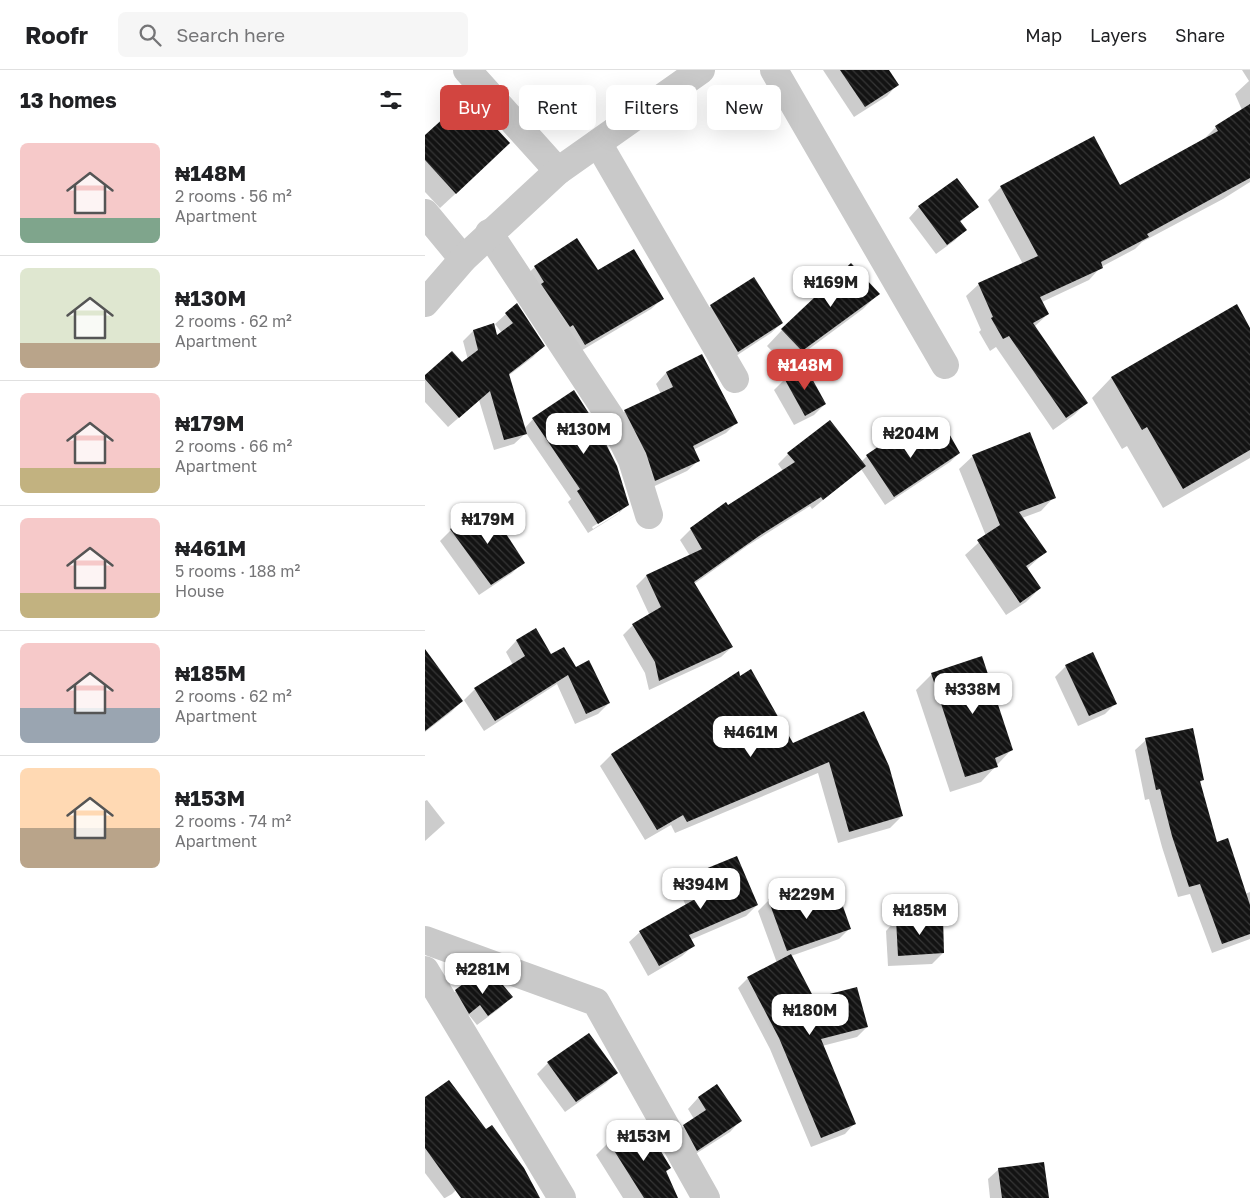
<!DOCTYPE html>
<html lang="en">
<head>
<meta charset="utf-8">
<style>
	:root { --surface:#fff; --page:#f6f6f6; --text:#202124; --muted:#757577; --line:#e0e0e0; --accent:#d24540 }
	body { margin:0; font-family:"Golos Text",sans-serif; background:var(--page); color:var(--text); height:100vh; display:flex; flex-direction:column; font-size:19px; white-space:nowrap }
	* { box-sizing:border-box; margin:0 }
	p { font-size:16px; color:var(--muted) }
	.icon { flex:none; width:28px; height:28px; fill:none; stroke:currentColor; stroke-width:2; stroke-linecap:round; stroke-linejoin:round }
	.map { position:relative; flex:1; overflow:hidden }
	.panel { display:flex; flex-direction:column; background:var(--surface); width:425px }
	.panel>* { flex:none }
	.guide { position:absolute; left:15px; top:15px; width:475px; height:45px; display:flex; gap:10px }
	.price { position:absolute; translate:-50% -42px; padding:0 11px; border-radius:10px; background:#fff; color:#222; font-size:16px; line-height:32px; filter:drop-shadow(0 1px 2px #0008) }
	.price::after { content:''; position:absolute; left:50%; top:30px; width:15px; height:11px; margin-left:-8px; background:inherit; clip-path:polygon(0 0,100% 0,50% 100%) }
	.price.current { background:var(--accent); color:#fff }
	ul { padding:0; list-style:none }
	li { display:flex; align-items:center; gap:15px; height:125px; padding:0 20px }
	li+li { border-top:1px solid var(--line) }
	li span { display:grid; place-items:center; flex:none; width:140px; height:100px; border-radius:8px; color:#555 }
	li>.icon { margin-inline-start:auto }
	span .icon { width:60px; height:60px; fill:#fffc; stroke-width:1 }
	li b { font-size:21px }
	h2 { display:flex; justify-content:space-between; align-items:center; height:60px; padding:0 20px; font-size:21px }
	.pill { padding:0 18px; border-radius:8px; background:var(--surface); box-shadow:0 5px 20px #0002; font-size:18px; line-height:45px }
	.pill.current { background:var(--accent); color:#fff }
	header { display:flex; align-items:center; gap:30px; box-sizing:border-box; height:70px; padding:0 25px; background:var(--surface); border-bottom:1px solid var(--line) }
	header strong { font-size:24px }
	nav { display:flex; gap:28px; margin-inline-start:auto; font-size:18px }
	.search { width:350px; height:45px; background:var(--page); display:flex; align-items:center; gap:12px; box-sizing:border-box; padding:0 18px; border-radius:8px; color:var(--muted); font-size:19px }
	main { display:flex; flex:1; min-height:0 }
	.map>svg:first-child { display:block }
	.shadow { fill:#0003; fill-rule:evenodd }
	.building { fill:url(#building-back-hatch) }
	.lines { fill:none; stroke-linecap:round; stroke-linejoin:round }
	.minor { stroke:#c9c9c9; stroke-width:28 }
</style>
</head>
<body>
<header>
<strong>Roofr</strong>
<div class="search"><svg class="icon" aria-label="search" viewBox="0 0 24 24"><circle cx="10" cy="10" r="6"/><path d="M15 15l6 6"/></svg>Search here</div>
<nav><a>Map</a><a>Layers</a><a>Share</a></nav>
</header>
<main>
<section class="panel">
<h2>13 homes<svg class="icon" aria-label="filters" viewBox="0 0 24 24"><path d="M4 7h16M4 17h16"/><circle cx="9" cy="7" r="2"/><circle cx="15" cy="17" r="2"/></svg></h2>
<ul>
<li><span style="background:linear-gradient(#f6c9c9 75%,#7fa58c 0)"><svg class="icon" aria-label="home" viewBox="0 0 24 24"><path d="M3 11l9-7 9 7M6 9v11h12V9"/></svg></span><div><b>₦148M</b><p>2 rooms · 56 m²</p><p>Apartment</p></div></li>
<li><span style="background:linear-gradient(#dfe7d0 75%,#b9a48a 0)"><svg class="icon" aria-label="home" viewBox="0 0 24 24"><path d="M3 11l9-7 9 7M6 9v11h12V9"/></svg></span><div><b>₦130M</b><p>2 rooms · 62 m²</p><p>Apartment</p></div></li>
<li><span style="background:linear-gradient(#f6c9c9 75%,#c2b280 0)"><svg class="icon" aria-label="home" viewBox="0 0 24 24"><path d="M3 11l9-7 9 7M6 9v11h12V9"/></svg></span><div><b>₦179M</b><p>2 rooms · 66 m²</p><p>Apartment</p></div></li>
<li><span style="background:linear-gradient(#f6c9c9 75%,#c2b280 0)"><svg class="icon" aria-label="home" viewBox="0 0 24 24"><path d="M3 11l9-7 9 7M6 9v11h12V9"/></svg></span><div><b>₦461M</b><p>5 rooms · 188 m²</p><p>House</p></div></li>
<li><span style="background:linear-gradient(#f6c9c9 65%,#9aa5b1 0)"><svg class="icon" aria-label="home" viewBox="0 0 24 24"><path d="M3 11l9-7 9 7M6 9v11h12V9"/></svg></span><div><b>₦185M</b><p>2 rooms · 62 m²</p><p>Apartment</p></div></li>
<li><span style="background:linear-gradient(#ffd9b3 60%,#b9a48a 0)"><svg class="icon" aria-label="home" viewBox="0 0 24 24"><path d="M3 11l9-7 9 7M6 9v11h12V9"/></svg></span><div><b>₦153M</b><p>2 rooms · 74 m²</p><p>Apartment</p></div></li>
</ul>
</section>
<div class="map">
<svg width="825" height="1128" viewBox="0 0 825 1128">
	<defs>
		<pattern id="building-back-hatch" width="6" height="6" patternUnits="userSpaceOnUse" patternTransform="scale(1.25)"><rect width="6" height="6" fill="#131313"/><path d="M-1 5l2 2M0 0l6 6M5-1l2 2" fill="none" stroke="#363636"/></pattern>
	</defs>
	<rect width="100%" height="100%" fill="#fff"/>
	<g class="shadow">
		<polygon points="398,0 462,0 472,15 462,26 429,47"/>
		<polygon points="817,0 825,0 825,112 798,129 717,172 710,179 676,197 664,210 617,232 623,244 609,257 661,333 649,345 628,360 571,277 565,281 554,262 556,260 541,226 554,214 598,194 563,130 576,117 695,116 778,70 791,57 817,40 810,24 824,11"/>
		<polygon points="0,67 68,89 15,138 0,122"/>
		<polygon points="494,137 552,137 534,153 540,160 529,171 511,184 484,148"/>
		<polygon points="110,197 173,201 237,229 226,239 149,285 99,207"/>
		<polygon points="453,224 438,239 361,296 342,276 357,260"/>
		<polygon points="286,236 357,253 346,263 302,292 275,246"/>
		<polygon points="811,236 825,260 825,388 738,438 702,376 697,379 667,328 686,308"/>
		<path d="M81,244L118,276L108,287L83,306L99,359L108,349L203,434L193,444L163,463L143,432L146,429L101,363L89,374L69,380L54,330L23,357L0,332V307L37,294L43,290L38,271L48,261L71,267L77,263L70,254ZM194,440V443L168,459L167,457Z"/>
		<polygon points="277,285 312,352 301,363 268,380 273,391 262,401 219,421 189,352 200,341 236,324 231,314 241,303"/>
		<polygon points="360,309 400,334 389,345 369,355 349,320"/>
		<polygon points="512,368 534,383 525,392 460,435 436,399 387,439 385,436 322,476 269,514 307,577 296,587 224,620 220,603 198,565 208,555 224,544 211,516 221,506 265,486 255,470 266,459 301,434 303,437 358,401 353,394 363,384 436,392 442,386 484,377"/>
		<polygon points="548,386 629,427 616,441 597,448 620,482 602,499 615,518 601,532 581,545 540,485 561,466 534,399"/>
		<polygon points="62,437 98,492 87,503 54,525 15,471 26,460"/>
		<polygon points="111,560 126,586 150,598 184,633 173,644 150,654 132,614 59,661 39,630 50,619 88,595 81,582 91,571"/>
		<polygon points="0,581 37,631 26,642 0,662"/>
		<polygon points="641,596 691,633 680,644 653,656 630,607"/>
		<polygon points="313,603 314,608 368,675 439,643 477,746 465,758 413,773 393,703 250,763 246,755 220,770 175,696 186,685"/>
		<polygon points="507,604 587,679 556,712 525,722 491,620"/>
		<polygon points="721,670 778,710 774,713 791,773 820,824 825,822 825,869 787,883 765,824 753,827 737,777 724,729 720,730 710,680"/>
		<polygon points="2,730 20,753 0,771 0,731"/>
		<polygon points="311,788 332,835 321,846 265,870 268,876 257,886 223,906 204,872 215,862 261,836 253,818 264,808"/>
		<polygon points="344,830 425,858 414,869 366,886 389,930 442,957 432,967 397,976 429,1054 420,1064 386,1077 345,979 313,918 323,908 352,893 333,841"/>
		<polygon points="471,850 518,883 507,894 463,896 461,861"/>
		<polygon points="31,921 86,927 75,938 52,955 44,945 33,953 20,931"/>
		<polygon points="123,993 191,1003 181,1013 140,1042 112,1004"/>
		<polygon points="292,1016 315,1051 305,1062 261,1090 248,1067 259,1056 269,1049 263,1039 273,1028"/>
		<polygon points="0,1029 38,1113 27,1124 20,1128 19,1128 0,1103"/>
		<polygon points="184,1072 245,1098 240,1103 252,1128 198,1128 171,1085"/>
		<polygon points="574,1099 622,1128 565,1128 563,1109"/>
	</g>
	<g class="building">
		<polygon points="415,0 464,0 474,15 440,37"/>
		<polygon points="42,27 85,73 31,124 0,90 0,65"/>
		<polygon points="825,34 825,108 722,164 724,167 676,192 678,198 615,227 624,244 608,253 663,333 641,348 584,266 578,269 566,248 568,247 553,213 613,186 575,116 669,66 695,115 793,61 790,56"/>
		<polygon points="532,108 554,137 535,151 542,160 522,175 493,136"/>
		<polygon points="152,168 173,200 209,179 239,229 160,275 148,255 145,257 116,214 119,212 109,196"/>
		<polygon points="426,193 455,224 377,281 356,259"/>
		<polygon points="329,207 358,253 313,282 285,235"/>
		<polygon points="92,233 120,276 84,304 102,364 79,370 65,321 34,348 0,309 0,305 27,281 37,292 53,280 48,260 69,253 72,265 88,253 80,243"/>
		<polygon points="812,234 825,258 825,380 758,419 722,357 717,360 686,307"/>
		<polygon points="277,284 313,353 268,376 275,391 230,411 221,383 199,340 248,317 241,302"/>
		<polygon points="380,296 401,334 380,346 359,308"/>
		<polygon points="149,320 172,356 192,396 204,435 173,454 152,421 155,419 107,348"/>
		<polygon points="405,350 441,396 398,430 396,427 334,466 269,512 308,577 234,611 230,592 207,554 236,537 221,505 277,479 265,458 301,432 303,435 370,392 362,383"/>
		<polygon points="522,360 535,383 469,427 441,385 475,362 485,376 510,361 513,366"/>
		<polygon points="605,362 631,428 594,442 622,482 601,496 616,518 595,533 552,470 575,455 547,385"/>
		<polygon points="63,436 100,493 66,515 25,459"/>
		<polygon points="111,558 126,584 139,577 151,597 164,590 185,633 161,644 143,605 70,651 49,618 100,586 91,570"/>
		<polygon points="0,579 38,631 0,661"/>
		<polygon points="668,582 692,634 664,646 640,595"/>
		<polygon points="557,586 588,680 570,688 573,697 540,707 506,603"/>
		<polygon points="326,599 368,673 439,641 464,696 478,746 424,762 404,692 262,752 258,745 232,760 186,684 314,601 315,606"/>
		<polygon points="768,658 779,710 775,711 792,772 803,768 825,835 825,864 797,874 775,814 764,817 747,766 735,719 731,720 720,668"/>
		<polygon points="312,786 333,835 264,865 270,876 234,896 214,861 272,828 263,806"/>
		<polygon points="371,819 379,841 415,828 426,859 362,881 343,829"/>
		<polygon points="518,847 519,883 473,886 471,849"/>
		<polygon points="366,884 389,928 432,917 443,957 396,969 431,1054 396,1068 354,968 322,907"/>
		<polygon points="50,905 78,915 88,927 63,946 55,935 44,944 30,920"/>
		<polygon points="164,963 193,1003 151,1032 122,992"/>
		<polygon points="24,1010 61,1059 67,1055 99,1098 115,1128 36,1128 0,1078 0,1027"/>
		<polygon points="292,1014 317,1051 272,1081 258,1055 281,1040 273,1027"/>
		<polygon points="217,1050 246,1098 241,1101 253,1128 219,1128 183,1071"/>
		<polygon points="619,1092 624,1128 577,1128 573,1098"/>
	</g>
	<g class="lines">
		<g class="minor">
			<polyline points="42,0 133,101"/>
			<polyline points="349,0 520,295"/>
			<polyline points="173,73 310,309"/>
			<polyline points="0,143 38,189"/>
			<polyline points="64,163 186,348 207,390 224,445"/>
			<polyline points="0,233 38,189 133,101 276,0"/>
			<polyline points="0,870 171,932 281,1128"/>
			<polyline points="0,900 137,1128"/>
		</g>
	</g>
</svg>
<b class="price" style="left:406px;top:238px">₦169M</b>
<b class="price current" style="left:380px;top:321px">₦148M</b>
<b class="price" style="left:159px;top:385px">₦130M</b>
<b class="price" style="left:486px;top:389px">₦204M</b>
<b class="price" style="left:63px;top:475px">₦179M</b>
<b class="price" style="left:548px;top:645px">₦338M</b>
<b class="price" style="left:326px;top:688px">₦461M</b>
<b class="price" style="left:276px;top:840px">₦394M</b>
<b class="price" style="left:382px;top:850px">₦229M</b>
<b class="price" style="left:495px;top:866px">₦185M</b>
<b class="price" style="left:58px;top:925px">₦281M</b>
<b class="price" style="left:385px;top:966px">₦180M</b>
<b class="price" style="left:219px;top:1092px">₦153M</b>
<div class="guide">
<a class="pill current">Buy</a>
<a class="pill">Rent</a>
<a class="pill">Filters</a>
<a class="pill">New</a>
</div>
</div>
</main>
</body>
</html>
